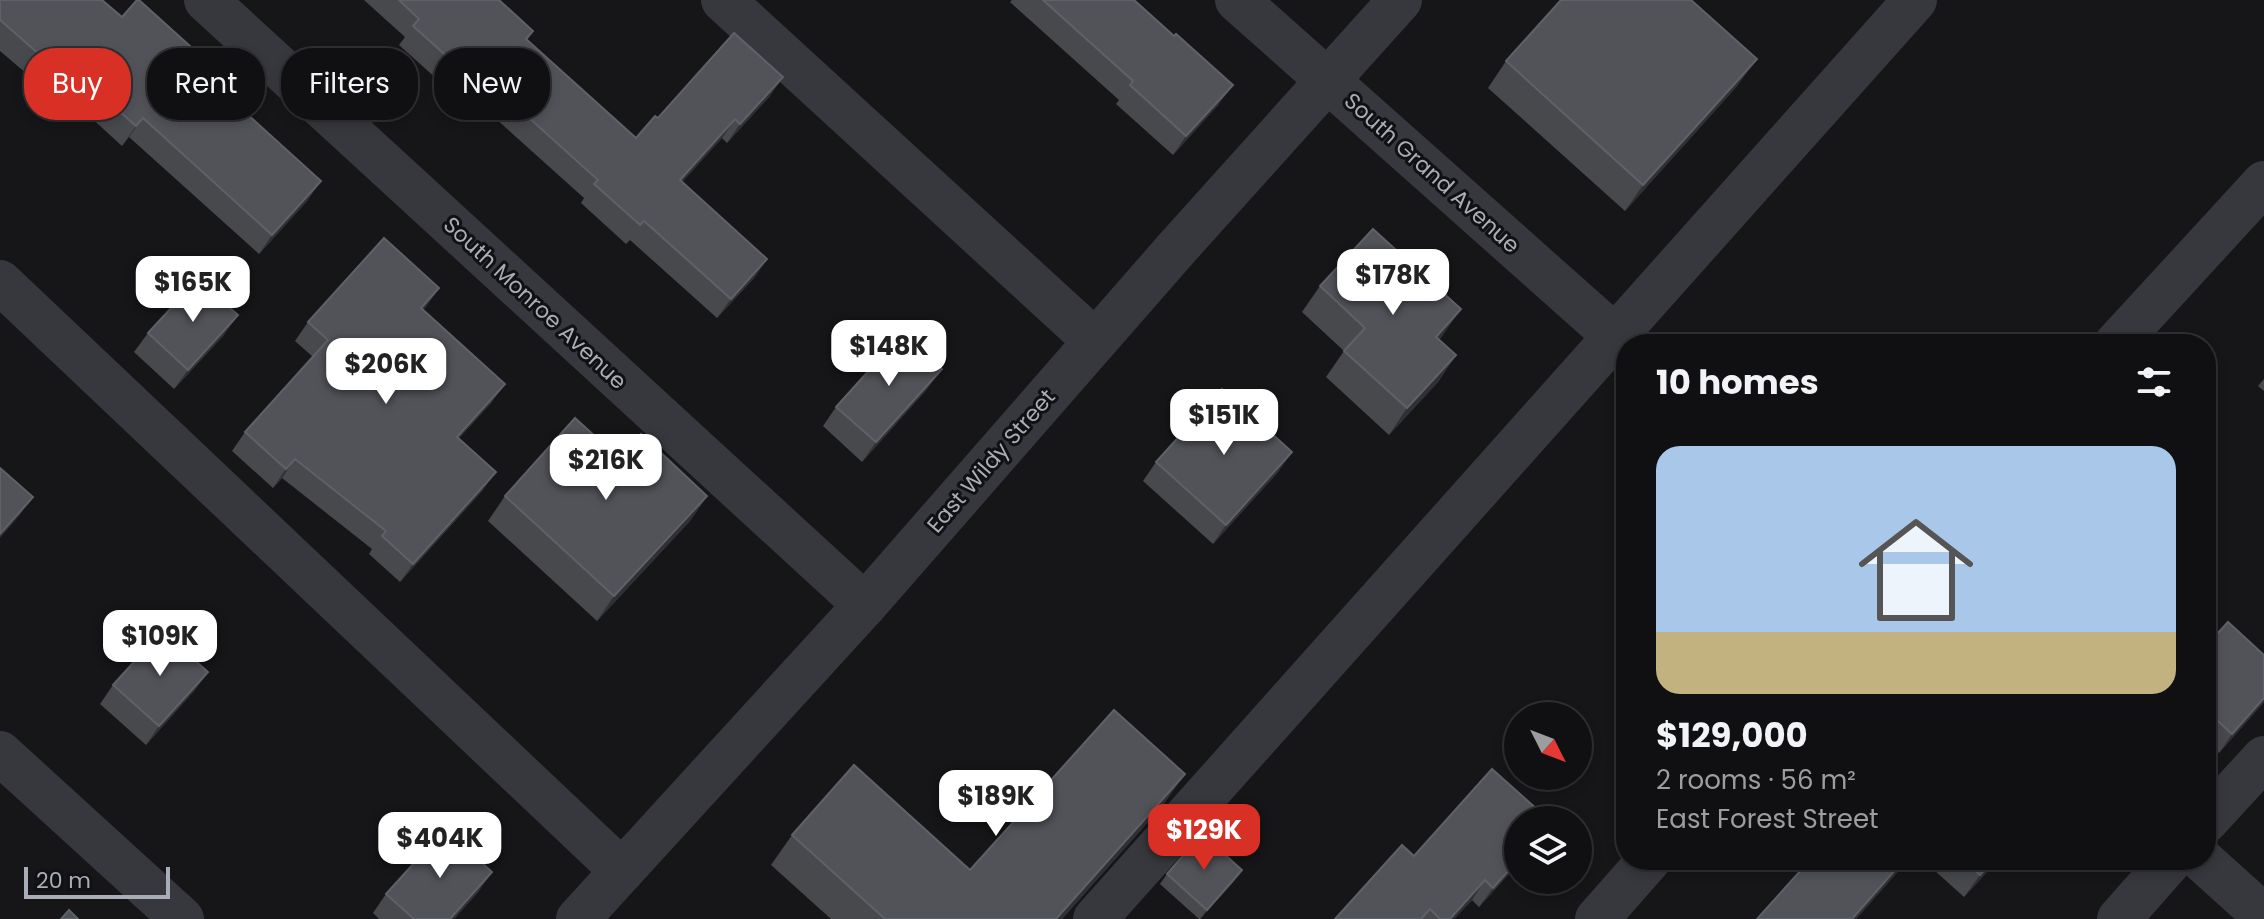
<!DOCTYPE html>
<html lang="en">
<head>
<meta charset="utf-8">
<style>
	:root { --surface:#101012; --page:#19191b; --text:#f1f3f6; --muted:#9c9d9f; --line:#303032; --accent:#d93025 }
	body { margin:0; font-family:Poppins,sans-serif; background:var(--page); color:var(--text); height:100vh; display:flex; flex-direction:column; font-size:30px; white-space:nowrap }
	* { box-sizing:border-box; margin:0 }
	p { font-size:26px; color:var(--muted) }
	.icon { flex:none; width:44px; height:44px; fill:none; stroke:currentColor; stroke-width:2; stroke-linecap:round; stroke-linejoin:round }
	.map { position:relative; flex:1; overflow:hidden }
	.sheet { position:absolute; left:1616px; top:334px; width:600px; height:536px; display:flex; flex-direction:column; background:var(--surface); border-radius:32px; box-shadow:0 4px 12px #0003,0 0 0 2px var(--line) }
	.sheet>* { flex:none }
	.banner { position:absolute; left:24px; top:48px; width:760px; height:72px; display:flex; gap:16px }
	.needle { width:52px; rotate:132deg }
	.tools { position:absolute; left:1504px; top:702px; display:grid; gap:16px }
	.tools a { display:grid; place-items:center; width:88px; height:88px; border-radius:50%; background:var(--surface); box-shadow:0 4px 12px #0003,0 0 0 2px var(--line); font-size:40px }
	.scale { position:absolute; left:24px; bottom:20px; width:146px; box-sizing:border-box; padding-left:8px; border:4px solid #a8adb8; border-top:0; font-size:22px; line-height:28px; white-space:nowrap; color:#a8adb8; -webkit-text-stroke:6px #111113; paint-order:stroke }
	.price { position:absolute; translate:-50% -68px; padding:0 18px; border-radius:16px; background:#fff; color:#222; font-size:26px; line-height:52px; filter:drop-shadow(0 2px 4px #0008) }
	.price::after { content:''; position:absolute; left:50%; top:48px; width:24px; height:18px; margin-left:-12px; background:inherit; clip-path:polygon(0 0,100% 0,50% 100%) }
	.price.on { background:var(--accent); color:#fff }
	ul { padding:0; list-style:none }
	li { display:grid; align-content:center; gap:16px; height:424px; padding:0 40px }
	li span { display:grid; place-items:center; height:248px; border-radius:24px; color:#555 }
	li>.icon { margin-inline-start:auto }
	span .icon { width:144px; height:144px; fill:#fffc; stroke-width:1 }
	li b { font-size:34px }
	h2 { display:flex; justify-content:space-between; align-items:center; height:96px; padding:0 40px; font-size:34px }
	.tag { padding:0 28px; border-radius:32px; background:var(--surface); box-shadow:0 4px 12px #0003,0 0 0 2px var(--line); font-size:28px; line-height:72px }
	.tag.on { background:var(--accent); color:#fff }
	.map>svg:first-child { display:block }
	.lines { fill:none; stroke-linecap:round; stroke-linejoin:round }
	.minor { stroke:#37383d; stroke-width:44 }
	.wall { fill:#47494d }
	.shaded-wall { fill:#2f3033 }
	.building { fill:#525359; stroke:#5f6168; stroke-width:2 }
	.labels { text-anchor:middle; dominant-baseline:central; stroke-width:6; stroke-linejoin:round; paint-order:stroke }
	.street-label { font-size:22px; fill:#a8adb8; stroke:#111113 }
</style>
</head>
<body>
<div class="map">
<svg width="2264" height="919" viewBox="0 0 2264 919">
	<rect width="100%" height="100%" fill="#161618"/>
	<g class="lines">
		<g class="minor">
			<polyline points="206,0 865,605"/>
			<polyline points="723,0 1095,341"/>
			<polyline points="1237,0 1626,346"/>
			<polyline points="0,282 622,871"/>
			<polyline points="2116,344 2264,183"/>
			<polyline points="0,753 182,919"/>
			<polyline points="2206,821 2264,758"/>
			<polyline points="2202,860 2264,916"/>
			<polyline points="578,919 865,605 1176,249 1400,0"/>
			<polyline points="1095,919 1915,0"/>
			<polyline points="1597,919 1649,860"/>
			<polyline points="2119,919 2171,860"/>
		</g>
	</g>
	<g class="wall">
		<polygon points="0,0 122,17 193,65 308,200 259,254 129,137 122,146 41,72 34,80 0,51"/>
		<polygon points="364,0 499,0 533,31 527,40 636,138 658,118 770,96 727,143 722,138 682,182 767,259 754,278 717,318 630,240 626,244 581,203 584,198 475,100 468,107 399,45 405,37"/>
		<polygon points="1012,0 1134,0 1219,104 1173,155 1116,104 1119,100 1010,2"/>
		<polygon points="1506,61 1738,85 1625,211 1488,88"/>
		<polygon points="1320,286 1443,335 1439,340 1456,355 1438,382 1389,435 1326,377 1344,351 1302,312"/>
		<polygon points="439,288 423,310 492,402 459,438 483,490 400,582 369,554 372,549 282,478 273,488 232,451 245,432 313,357 295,341 308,322"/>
		<polygon points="148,333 224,335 174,389 134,352"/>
		<polygon points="2264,379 2264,391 2258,386"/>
		<polygon points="928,388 862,462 823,426 836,407"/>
		<polygon points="1156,462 1279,471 1213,544 1143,481"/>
		<polygon points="505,496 707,496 690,521 597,621 488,521"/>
		<polygon points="2206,646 2264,702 2219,753 2206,742"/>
		<polygon points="208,672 194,691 146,745 100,704 113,685"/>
		<polygon points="1164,804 1062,919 831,919 771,865 792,835 970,870"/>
		<polygon points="1518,820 1518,864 1479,907 1472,900 1454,919 1335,919 1414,856"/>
		<polygon points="1798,860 1908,860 1856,919 1757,919 1801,870 1795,865"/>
		<polygon points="1923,860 1998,860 1964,897"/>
		<polygon points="1167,874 1235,880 1200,919 1199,919 1160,884"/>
		<polygon points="479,891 454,919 379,919 373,913 386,894"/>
	</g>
	<g class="shaded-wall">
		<polygon points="54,53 41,72 34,80 47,61"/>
		<polygon points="1757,59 1738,85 1625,211 1643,185"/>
		<polygon points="783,77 770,96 727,143 740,124"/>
		<polygon points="488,81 475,100 468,107 482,88"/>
		<polygon points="1233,85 1219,104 1173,155 1186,136"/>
		<polygon points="143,118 129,137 122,146 136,126"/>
		<polygon points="735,119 722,138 667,199 680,180"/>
		<polygon points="321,181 308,200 259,254 272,235"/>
		<polygon points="767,259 754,278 717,318 731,299"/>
		<polygon points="439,288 426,307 408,327 421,308"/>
		<polygon points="1461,309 1443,335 1417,363 1436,337"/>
		<polygon points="238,315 224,335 174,389 188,370"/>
		<polygon points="1456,355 1438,382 1389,435 1407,408"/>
		<polygon points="942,369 928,388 862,462 876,442"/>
		<polygon points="505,384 492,402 444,455 457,437"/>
		<polygon points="1292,452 1279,471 1213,544 1226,525"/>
		<polygon points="295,459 282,478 273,488 286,469"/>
		<polygon points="496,472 483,490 400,582 413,564"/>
		<polygon points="707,496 690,521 597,621 614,596"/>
		<polygon points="33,497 19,516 0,538 0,534"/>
		<polygon points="208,672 194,691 146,745 159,726"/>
		<polygon points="2264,698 2264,702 2219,753 2232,734"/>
		<polygon points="1185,774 1164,804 1062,919 1056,919"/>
		<polygon points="1518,860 1518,864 1479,907 1493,888"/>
		<polygon points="1904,860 1908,860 1856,919 1852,919"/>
		<polygon points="1993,860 1998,860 1964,897 1980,875"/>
		<polygon points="1242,870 1235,880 1200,919 1207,910"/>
		<polygon points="492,872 479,891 454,919 450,919"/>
		<polygon points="1485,880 1472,900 1454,919 1450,919"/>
	</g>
	<g class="building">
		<polygon points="0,0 102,0 122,17 137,0 139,0 200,55 192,64 321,181 272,235 143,118 136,126 54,53 47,61 0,20"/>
		<polygon points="399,0 499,0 533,31 526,39 636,138 655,116 658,118 734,33 783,77 740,124 735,119 680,180 767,259 731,299 644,221 640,225 594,184 598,180 488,81 482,88 413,26 419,19"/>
		<polygon points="1043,0 1134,0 1174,36 1176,34 1233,85 1186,136 1130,85 1133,81"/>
		<polygon points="1561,0 1691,0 1757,59 1643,185 1506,61"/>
		<polygon points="1373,229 1461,309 1436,337 1456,355 1407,408 1344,351 1365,328 1320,286"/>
		<polygon points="384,238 439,288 421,308 505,384 457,437 496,472 413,564 382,536 386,531 295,459 286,469 245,432 328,340 308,322"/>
		<polygon points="198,279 238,315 188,370 148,333"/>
		<polygon points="902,334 942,369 876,442 836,407"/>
		<polygon points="1222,389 1292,452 1226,525 1156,462"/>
		<polygon points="575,418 619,458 641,434 707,496 614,596 505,496"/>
		<polygon points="0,468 33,497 0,534"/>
		<polygon points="2228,622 2264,655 2264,698 2232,734 2206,710 2206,646"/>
		<polygon points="162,631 208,672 159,726 113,685"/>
		<polygon points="1114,710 1185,774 1056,919 885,919 792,835 854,765 970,870"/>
		<polygon points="1492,769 1549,820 1518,820 1518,860 1493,888 1485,880 1450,919 1440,919 1430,909 1421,919 1335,919 1402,845 1414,856"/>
		<polygon points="445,829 492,872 450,919 414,919 386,894"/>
		<polygon points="1202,834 1242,870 1207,910 1167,874"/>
		<polygon points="1810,860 1904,860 1852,919 1757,919"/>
		<polygon points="1963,860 1993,860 1980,875"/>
		<polygon points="69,910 78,919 61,919"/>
	</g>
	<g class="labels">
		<g class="street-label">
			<text transform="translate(1432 173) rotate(42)">South Grand Avenue</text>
			<text transform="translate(535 303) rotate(43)">South Monroe Avenue</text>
			<text transform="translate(991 461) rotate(-49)">East Wildy Street</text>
		</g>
	</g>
</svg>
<div class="tools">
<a><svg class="needle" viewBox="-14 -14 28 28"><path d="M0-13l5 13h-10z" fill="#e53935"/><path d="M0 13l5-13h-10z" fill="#9c9d9f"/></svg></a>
<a><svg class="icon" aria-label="layers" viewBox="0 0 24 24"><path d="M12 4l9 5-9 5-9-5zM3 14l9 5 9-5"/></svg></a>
</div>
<div class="scale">20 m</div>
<b class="price" style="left:1393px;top:317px">$178K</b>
<b class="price" style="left:193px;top:324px">$165K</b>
<b class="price" style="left:889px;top:388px">$148K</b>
<b class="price" style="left:386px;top:406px">$206K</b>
<b class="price" style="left:1224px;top:457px">$151K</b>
<b class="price" style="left:606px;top:502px">$216K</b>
<b class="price" style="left:160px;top:678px">$109K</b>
<b class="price" style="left:996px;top:838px">$189K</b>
<b class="price on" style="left:1204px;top:872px">$129K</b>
<b class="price" style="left:440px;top:880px">$404K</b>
<div class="banner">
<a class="tag on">Buy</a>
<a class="tag">Rent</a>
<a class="tag">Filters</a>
<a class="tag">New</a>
</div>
<section class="sheet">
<h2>10 homes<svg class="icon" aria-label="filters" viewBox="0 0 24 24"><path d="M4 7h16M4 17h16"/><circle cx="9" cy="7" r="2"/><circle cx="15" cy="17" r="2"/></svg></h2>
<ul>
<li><span style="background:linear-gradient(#a9c7e8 75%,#c2b280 0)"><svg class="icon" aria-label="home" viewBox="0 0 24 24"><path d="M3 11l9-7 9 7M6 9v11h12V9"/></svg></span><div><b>$129,000</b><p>2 rooms · 56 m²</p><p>East Forest Street</p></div></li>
</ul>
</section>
</div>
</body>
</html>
